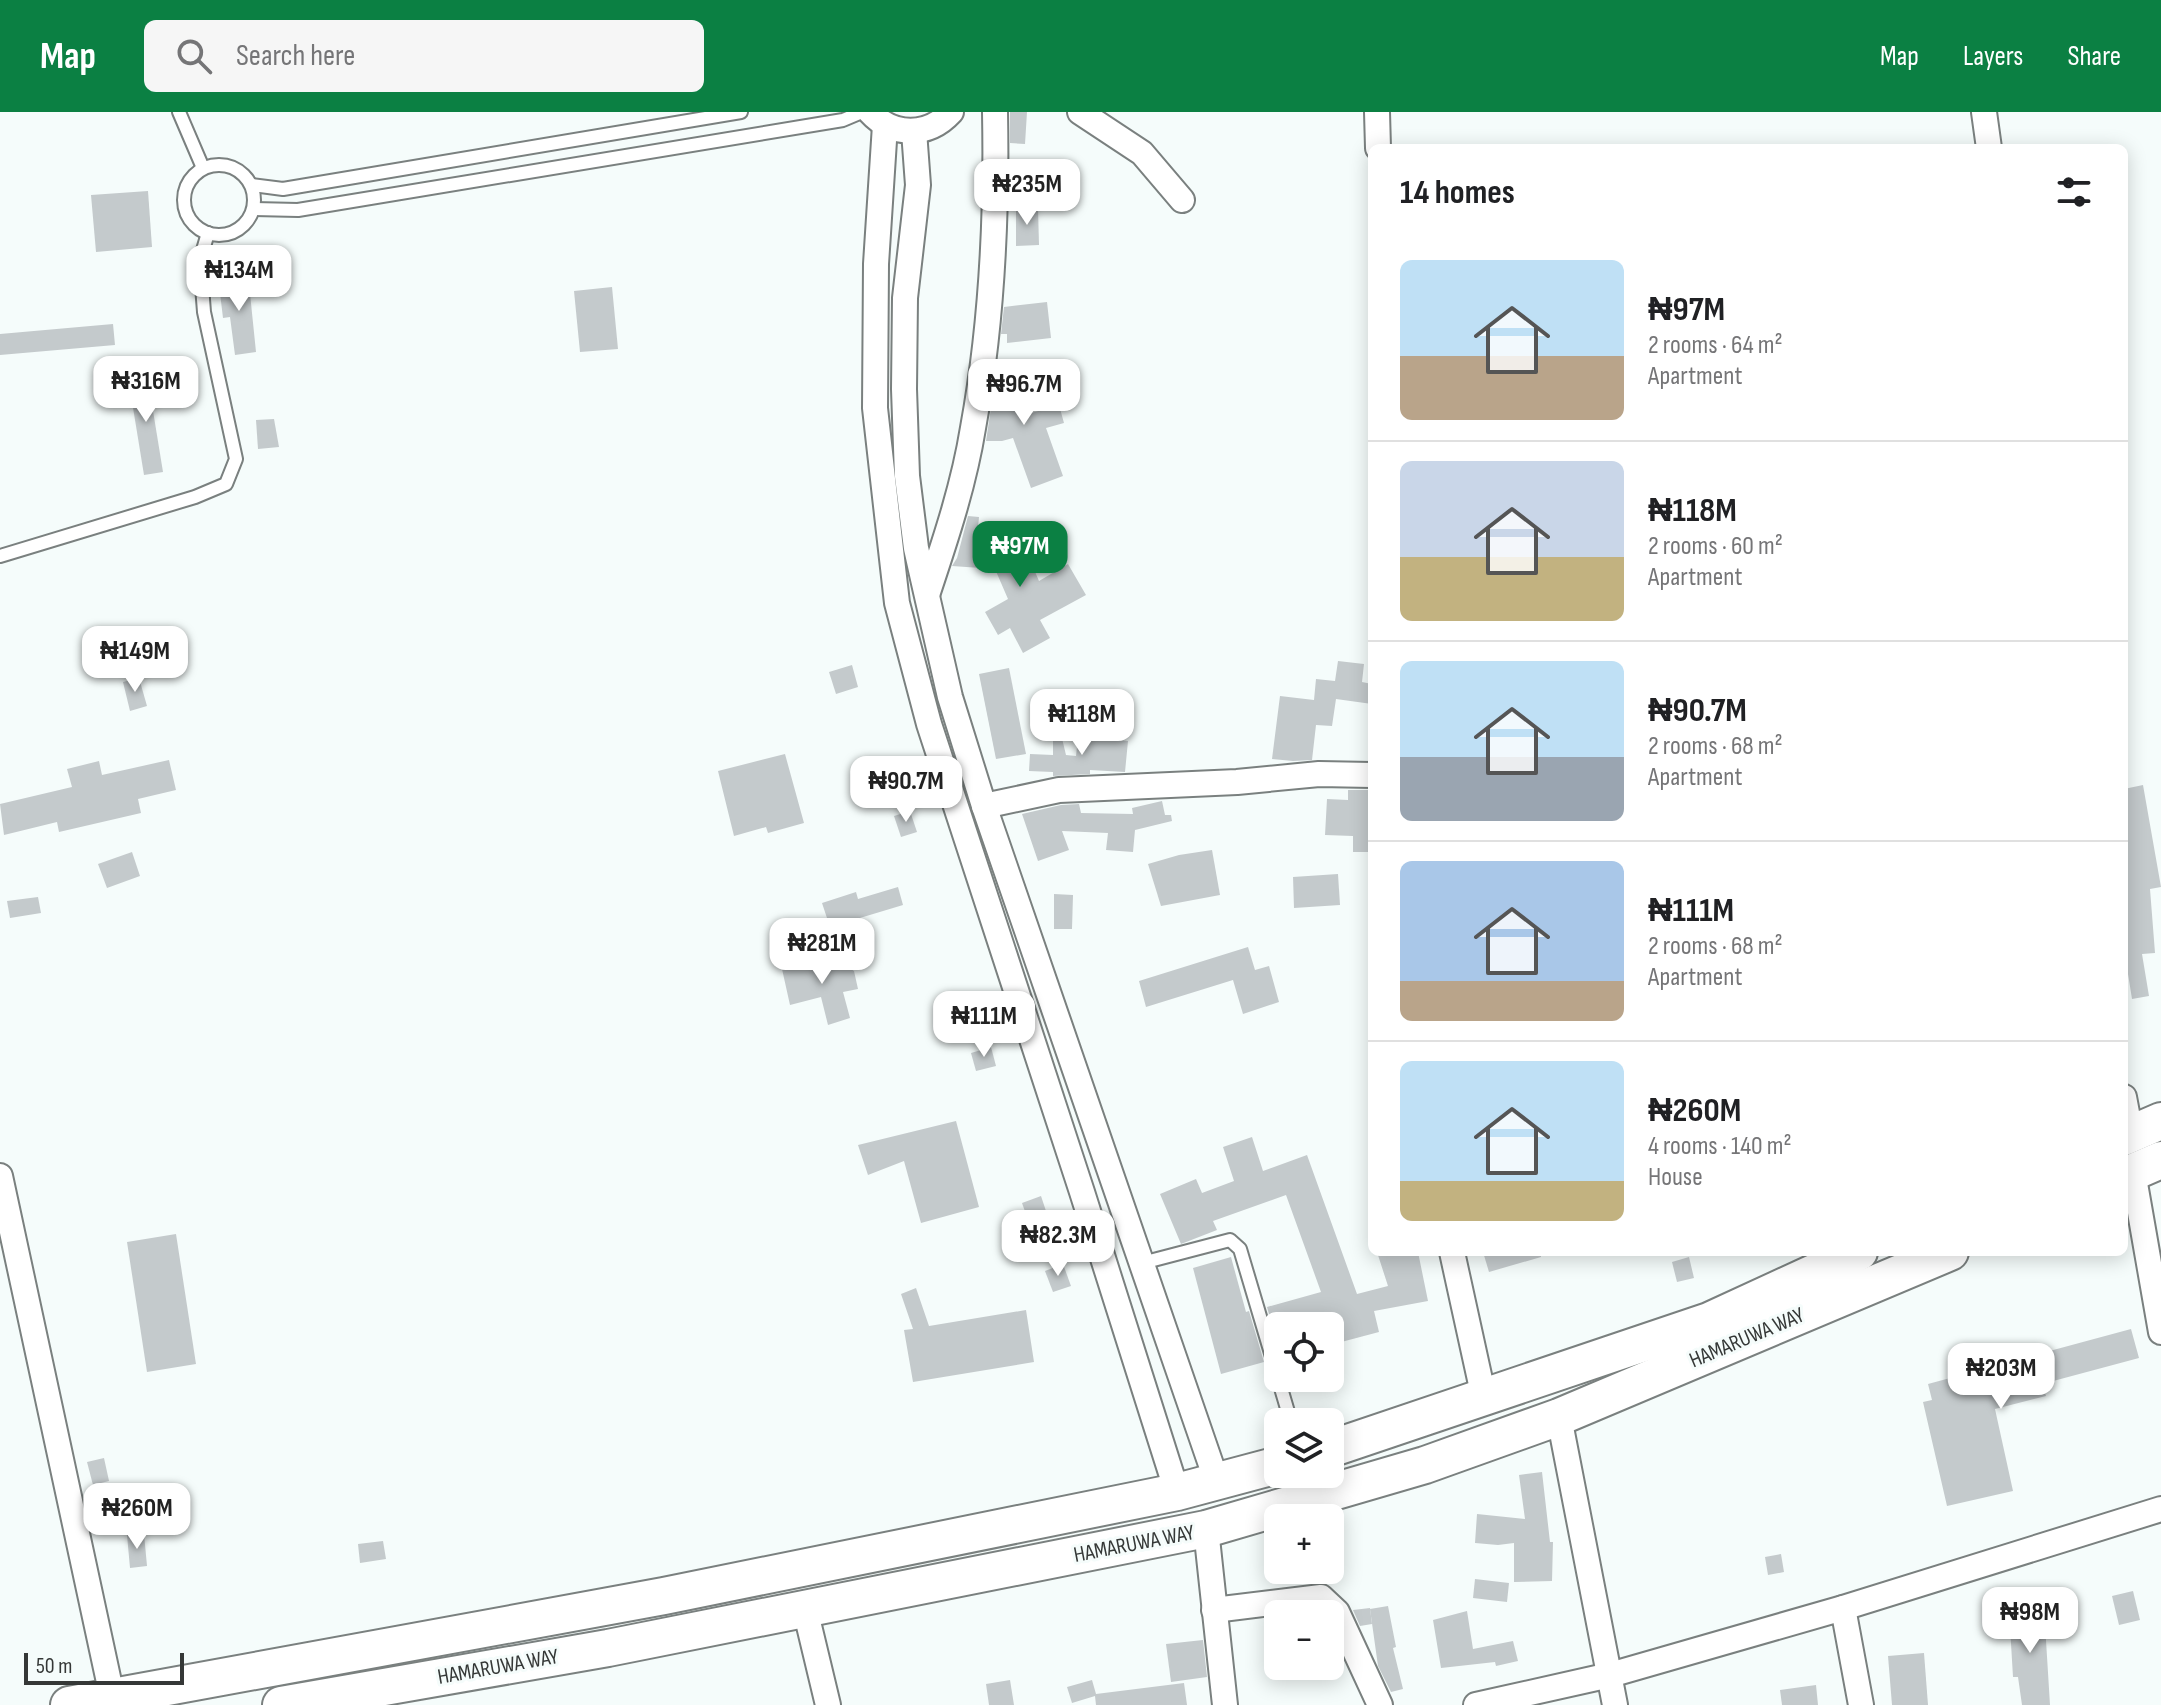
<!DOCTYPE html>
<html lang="en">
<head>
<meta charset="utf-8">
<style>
	:root { --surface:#fff; --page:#f6f6f6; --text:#202124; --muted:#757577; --line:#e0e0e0; --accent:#0b8043 }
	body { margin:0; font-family:"Sofia Sans Condensed",sans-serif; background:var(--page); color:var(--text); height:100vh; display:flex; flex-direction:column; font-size:30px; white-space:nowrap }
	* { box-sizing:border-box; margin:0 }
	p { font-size:26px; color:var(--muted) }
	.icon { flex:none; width:44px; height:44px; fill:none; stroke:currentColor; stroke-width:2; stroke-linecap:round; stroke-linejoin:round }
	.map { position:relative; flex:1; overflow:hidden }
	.sheet { position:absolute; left:1368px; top:32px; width:760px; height:1112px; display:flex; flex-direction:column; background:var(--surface); border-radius:12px; box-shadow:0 4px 20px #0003 }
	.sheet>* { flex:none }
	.buttons { position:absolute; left:1264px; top:1200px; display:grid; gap:16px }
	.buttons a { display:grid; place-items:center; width:80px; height:80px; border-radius:12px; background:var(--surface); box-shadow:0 4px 20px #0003; font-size:40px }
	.scale { position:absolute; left:24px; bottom:20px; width:160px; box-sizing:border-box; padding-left:8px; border:4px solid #353837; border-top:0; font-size:22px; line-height:28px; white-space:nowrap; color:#353837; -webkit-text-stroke:6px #f5fcfb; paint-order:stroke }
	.price { position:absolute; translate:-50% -68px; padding:0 18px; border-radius:16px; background:#fff; color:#222; font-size:26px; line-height:52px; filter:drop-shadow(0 2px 4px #0008) }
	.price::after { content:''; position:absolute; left:50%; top:48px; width:24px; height:18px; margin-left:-12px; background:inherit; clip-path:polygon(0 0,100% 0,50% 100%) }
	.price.active { background:var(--accent); color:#fff }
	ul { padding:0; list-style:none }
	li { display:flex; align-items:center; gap:24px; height:200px; padding:0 32px }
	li+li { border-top:2px solid var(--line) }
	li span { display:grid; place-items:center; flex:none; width:224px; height:160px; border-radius:12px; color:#555 }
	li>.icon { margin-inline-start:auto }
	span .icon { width:96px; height:96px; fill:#fffc; stroke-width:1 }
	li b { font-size:34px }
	h2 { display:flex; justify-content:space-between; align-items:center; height:96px; padding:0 32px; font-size:34px }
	header { display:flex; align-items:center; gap:48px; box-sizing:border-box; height:112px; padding:0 40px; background:var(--accent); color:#fff }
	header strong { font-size:38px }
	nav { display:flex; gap:44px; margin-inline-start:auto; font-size:28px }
	.search { width:560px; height:72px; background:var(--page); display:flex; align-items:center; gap:20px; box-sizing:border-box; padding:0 28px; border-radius:12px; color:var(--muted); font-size:30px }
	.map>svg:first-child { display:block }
	.building { fill:#c4cacc }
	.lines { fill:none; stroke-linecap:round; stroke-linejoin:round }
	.service-casing { stroke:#7a807f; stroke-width:16 }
	.minor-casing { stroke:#7a807f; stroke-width:28 }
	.secondary-casing { stroke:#7a807f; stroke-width:40 }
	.service { stroke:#fff; stroke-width:12 }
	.minor { stroke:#fff; stroke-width:24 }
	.secondary { stroke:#fff; stroke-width:36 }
	.labels { text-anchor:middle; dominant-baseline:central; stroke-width:6; stroke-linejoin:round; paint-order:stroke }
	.street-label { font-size:22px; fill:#353837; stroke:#f5fcfb }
</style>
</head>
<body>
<header>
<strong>Map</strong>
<div class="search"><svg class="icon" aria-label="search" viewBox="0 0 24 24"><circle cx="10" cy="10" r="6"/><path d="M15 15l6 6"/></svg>Search here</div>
<nav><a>Map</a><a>Layers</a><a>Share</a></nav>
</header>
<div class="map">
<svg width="2161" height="1593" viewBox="0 0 2161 1593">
	<rect width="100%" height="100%" fill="#f5fcfb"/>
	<g class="building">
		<polygon points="1010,0 1027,0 1025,32 1010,31"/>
		<polygon points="148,79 152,135 96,140 91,83"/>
		<polygon points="1016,96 1038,96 1039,133 1016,134"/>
		<polygon points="248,162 256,240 235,243 230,205 223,206 220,181 227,180 226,163"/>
		<polygon points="612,175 618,237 580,240 574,179"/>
		<polygon points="1047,190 1051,226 1007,231 1007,222 1001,222 1004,195"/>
		<polygon points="113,212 115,233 0,243 0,222"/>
		<polygon points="997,256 1025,258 1021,304 1059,293 1064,311 1046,316 1063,364 1031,376 1013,326 1002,329 986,329"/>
		<polygon points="147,262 163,360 144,363 128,265"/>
		<polygon points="274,307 279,335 258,337 256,308"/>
		<polygon points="968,404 979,405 976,437 996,428 1006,451 1027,441 1039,469 1068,452 1086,483 1040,508 1050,526 1023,541 1010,516 998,523 985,500 1008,487 995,457 952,454 957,446"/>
		<polygon points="1338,549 1364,552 1362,570 1372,572 1372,592 1336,587 1332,614 1316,613 1312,648 1293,649 1272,647 1280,584 1314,588 1316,567 1335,569"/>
		<polygon points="852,553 858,575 836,582 829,560"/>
		<polygon points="1009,556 1026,642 996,647 979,562"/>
		<polygon points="139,566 147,594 130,599 123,570"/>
		<polygon points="1059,614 1066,643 1076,644 1078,625 1128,629 1125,660 1090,658 1090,662 1053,664 1053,660 1029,659 1030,642 1053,643 1053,615"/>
		<polygon points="785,642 804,711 768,721 766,715 734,724 718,659"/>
		<polygon points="169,648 176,678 138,687 141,701 59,720 57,710 4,723 0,692 72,675 67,657 99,649 102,663"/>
		<polygon points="2143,673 2161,775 2150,777 2155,841 2142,842 2149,884 2132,887 2124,837 2124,677"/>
		<polygon points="1348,678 1372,678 1372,740 1353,740 1353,724 1325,723 1327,687 1348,688"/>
		<polygon points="1162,689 1165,703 1171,703 1172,709 1135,718 1133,740 1106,738 1108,721 1062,719 1069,738 1038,749 1022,702 1061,693 1079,692 1081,701 1133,702 1132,696"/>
		<polygon points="910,699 917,720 901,725 894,704"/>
		<polygon points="1212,738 1220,783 1161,794 1148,752 1179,743"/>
		<polygon points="132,740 140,764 107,776 98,752"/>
		<polygon points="1338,762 1340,793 1294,796 1293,765"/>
		<polygon points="898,775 903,793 830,815 822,791 856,780 858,787"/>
		<polygon points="1054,782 1073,783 1072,817 1054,817"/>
		<polygon points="38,785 41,801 10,806 7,789"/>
		<polygon points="1248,835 1255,858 1269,854 1279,890 1243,902 1233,868 1146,895 1139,869"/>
		<polygon points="833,846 854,859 858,877 843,880 850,906 828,913 821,885 790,893 782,857"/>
		<polygon points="991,935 996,954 976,959 971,941"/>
		<polygon points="956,1009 979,1095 921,1111 904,1049 868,1063 858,1033"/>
		<polygon points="1252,1025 1263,1059 1307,1043 1357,1182 1388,1174 1377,1140 1418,1140 1428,1189 1374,1199 1379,1220 1330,1233 1330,1214 1278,1214 1278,1233 1267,1195 1321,1180 1286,1083 1213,1109 1217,1118 1181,1132 1160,1082 1196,1067 1202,1081 1234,1069 1223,1035"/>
		<polygon points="1041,1084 1047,1102 1028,1108 1022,1091"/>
		<polygon points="176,1122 196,1252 147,1260 127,1130"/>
		<polygon points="1483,1140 1541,1140 1541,1145 1489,1160"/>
		<polygon points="1231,1145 1246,1200 1249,1199 1264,1250 1221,1262 1193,1156"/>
		<polygon points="1689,1145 1694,1166 1677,1170 1672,1150"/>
		<polygon points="1063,1152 1071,1174 1053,1180 1045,1159"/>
		<polygon points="916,1176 929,1214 1026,1198 1034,1250 913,1270 904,1218 913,1217 901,1182"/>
		<polygon points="2131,1217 2139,1246 2042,1272 2046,1284 1995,1297 2013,1379 1947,1394 1923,1290 1932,1288 1928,1272"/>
		<polygon points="104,1346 109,1369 93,1373 87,1350"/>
		<polygon points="1542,1360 1550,1430 1553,1430 1552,1469 1514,1470 1514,1431 1498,1433 1475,1431 1477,1402 1525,1407 1519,1363"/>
		<polygon points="144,1422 147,1454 130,1456 127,1423"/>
		<polygon points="383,1429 386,1447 360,1451 358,1432"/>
		<polygon points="1781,1442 1784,1460 1768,1463 1765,1445"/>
		<polygon points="1475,1467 1509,1471 1507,1490 1473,1486"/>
		<polygon points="2133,1479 2140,1508 2119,1513 2112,1484"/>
		<polygon points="1388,1494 1396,1535 1393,1536 1403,1577 1391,1580 1378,1554 1370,1497"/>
		<polygon points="1370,1496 1372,1512 1360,1514 1353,1498"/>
		<polygon points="2044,1496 2050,1593 2022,1593 2018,1565 2013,1565 2009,1498"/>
		<polygon points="1467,1499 1473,1537 1513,1529 1518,1549 1496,1554 1495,1550 1441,1556 1433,1508"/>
		<polygon points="1203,1528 1207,1565 1171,1570 1166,1532"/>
		<polygon points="1924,1541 1928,1593 1892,1593 1888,1544"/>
		<polygon points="1010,1568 1014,1593 989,1593 986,1572"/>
		<polygon points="1092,1568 1096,1582 1184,1571 1187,1593 1096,1593 1095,1584 1072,1591 1067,1575"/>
		<polygon points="1816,1573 1818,1593 1782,1593 1780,1578"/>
	</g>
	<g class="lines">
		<g class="service-casing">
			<g id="service">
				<polyline points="179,0 203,56"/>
				<circle cx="219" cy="88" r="35"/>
				<polyline points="252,73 283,77 741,0"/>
				<polyline points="254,97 298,98 843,8 862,0"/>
				<polyline points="0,444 195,385 226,372 236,347 204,200 200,148 208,121"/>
				<polyline points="1142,1151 1230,1128 1240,1137 1278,1265"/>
				<polyline points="1278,1266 1291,1310"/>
			</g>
		</g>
		<g class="minor-casing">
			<g id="minor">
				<path d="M870,0C893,25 928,25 951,0"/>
				<polyline points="1080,0 1142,41 1182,88"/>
				<polyline points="1377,0 1378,36"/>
				<polyline points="1984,0 1989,36"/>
				<polyline points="885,13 876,152 875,296 897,491 929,612 1082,1080 1177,1380"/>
				<polyline points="914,19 918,73 905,186 904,277 907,364 916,436 950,585 984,694 1217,1370"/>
				<path d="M928,480C946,426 964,372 973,316C992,212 997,105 995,0"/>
				<polyline points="984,694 1059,678 1237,670 1319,662 1372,663"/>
				<polyline points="2124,985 2131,1022"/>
				<polyline points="2133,1060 2161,1220"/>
				<polyline points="0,1064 112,1584"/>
				<polyline points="1452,1140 1484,1286"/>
				<polyline points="1559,1305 1615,1593"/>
				<polyline points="1206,1417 1225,1593"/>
				<polyline points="1843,1496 1861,1593"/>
				<polyline points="805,1497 828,1593"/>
				<polyline points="1214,1498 1321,1485 1337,1500 1380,1593"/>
				<polyline points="1476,1593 1610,1563 1843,1496 2161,1397"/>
			</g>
		</g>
		<g class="secondary-casing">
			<g id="secondary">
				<polyline points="2124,1025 2161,1009"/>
				<polyline points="2124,1064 2161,1048"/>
				<polyline points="1330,1337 1709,1209 1859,1140"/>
				<polyline points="69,1593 664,1484 1177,1380 1278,1353"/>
				<polyline points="281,1593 608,1536 1206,1417 1425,1353 1559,1305 1950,1140"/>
			</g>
		</g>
		<use href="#service" class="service"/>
		<use href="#minor" class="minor"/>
		<use href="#secondary" class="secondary"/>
	</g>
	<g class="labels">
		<g class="street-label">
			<text transform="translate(1747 1226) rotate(-23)">HAMARUWA WAY</text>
			<text transform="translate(1134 1432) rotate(-11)">HAMARUWA WAY</text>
			<text transform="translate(498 1555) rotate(-10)">HAMARUWA WAY</text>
		</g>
	</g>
</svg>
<div class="buttons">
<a><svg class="icon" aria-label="locate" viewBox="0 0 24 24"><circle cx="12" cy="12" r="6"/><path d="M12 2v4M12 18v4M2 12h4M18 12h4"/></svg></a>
<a><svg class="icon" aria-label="layers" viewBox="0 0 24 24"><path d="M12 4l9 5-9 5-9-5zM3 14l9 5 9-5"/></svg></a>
<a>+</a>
<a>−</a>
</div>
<div class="scale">50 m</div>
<b class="price" style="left:1027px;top:115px">₦235M</b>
<b class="price" style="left:239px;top:201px">₦134M</b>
<b class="price" style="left:146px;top:312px">₦316M</b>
<b class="price" style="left:1024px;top:315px">₦96.7M</b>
<b class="price active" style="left:1020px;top:477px">₦97M</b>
<b class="price" style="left:135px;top:582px">₦149M</b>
<b class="price" style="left:1082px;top:645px">₦118M</b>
<b class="price" style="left:906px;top:712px">₦90.7M</b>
<b class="price" style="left:822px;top:874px">₦281M</b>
<b class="price" style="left:984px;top:947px">₦111M</b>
<b class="price" style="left:1058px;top:1166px">₦82.3M</b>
<b class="price" style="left:2001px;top:1299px">₦203M</b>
<b class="price" style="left:137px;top:1439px">₦260M</b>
<b class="price" style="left:2030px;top:1543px">₦98M</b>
<section class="sheet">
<h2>14 homes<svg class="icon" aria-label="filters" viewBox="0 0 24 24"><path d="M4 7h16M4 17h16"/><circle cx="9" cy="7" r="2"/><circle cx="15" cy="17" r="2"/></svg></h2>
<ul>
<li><span style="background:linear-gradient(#bfe0f5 60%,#b9a48a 0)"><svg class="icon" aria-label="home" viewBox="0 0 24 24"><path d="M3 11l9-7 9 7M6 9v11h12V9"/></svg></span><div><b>₦97M</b><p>2 rooms · 64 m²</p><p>Apartment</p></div></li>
<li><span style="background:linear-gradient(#c9d6e8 60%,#c2b280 0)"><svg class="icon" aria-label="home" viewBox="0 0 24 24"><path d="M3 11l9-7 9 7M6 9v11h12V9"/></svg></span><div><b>₦118M</b><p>2 rooms · 60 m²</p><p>Apartment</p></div></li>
<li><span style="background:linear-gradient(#bfe0f5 60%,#9aa5b1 0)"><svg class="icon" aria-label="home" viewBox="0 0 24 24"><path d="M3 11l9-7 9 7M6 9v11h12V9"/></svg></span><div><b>₦90.7M</b><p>2 rooms · 68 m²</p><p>Apartment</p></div></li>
<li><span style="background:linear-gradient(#a9c7e8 75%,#b9a48a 0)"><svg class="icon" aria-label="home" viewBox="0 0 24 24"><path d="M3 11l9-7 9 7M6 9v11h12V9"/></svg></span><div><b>₦111M</b><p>2 rooms · 68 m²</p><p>Apartment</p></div></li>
<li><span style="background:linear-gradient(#bfe0f5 75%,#c2b280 0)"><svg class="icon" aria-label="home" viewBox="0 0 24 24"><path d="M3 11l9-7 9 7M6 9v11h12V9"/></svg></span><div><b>₦260M</b><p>4 rooms · 140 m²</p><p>House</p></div></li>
</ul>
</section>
</div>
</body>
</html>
